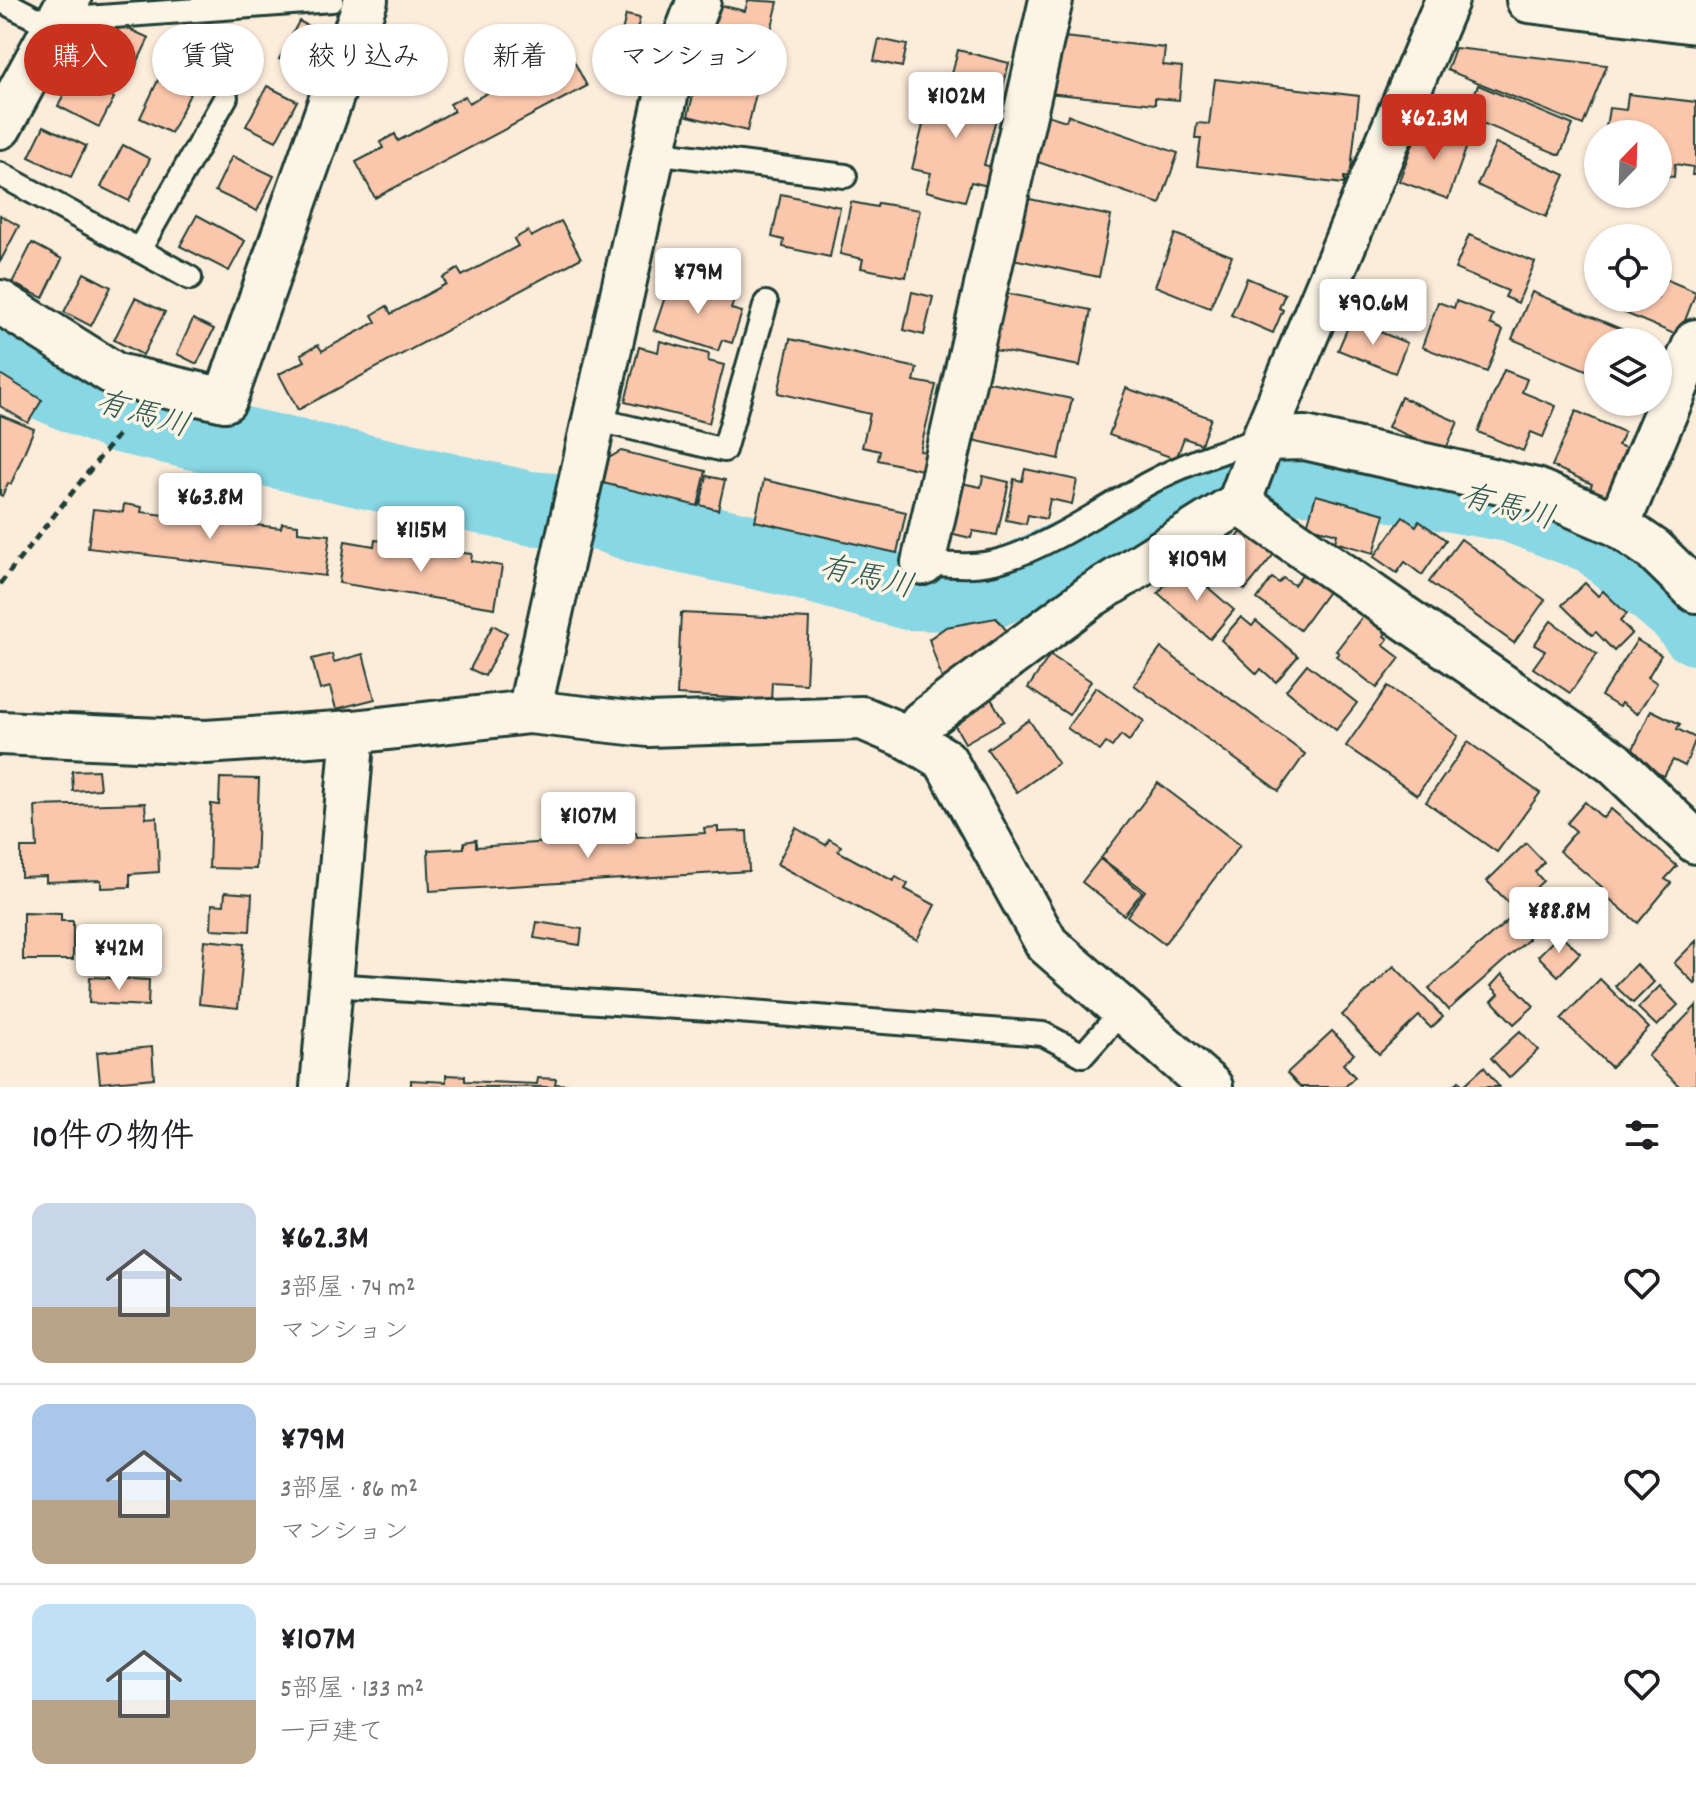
<!DOCTYPE html>
<html lang="ja">
<head>
<meta charset="utf-8">
<style>
	:root { --surface:#fff; --page:#f6f6f6; --text:#202124; --muted:#757577; --line:#e0e0e0; --accent:#c8321e }
	body { margin:0; font-family:Dekko,"Klee One",sans-serif; background:var(--page); color:var(--text); height:100vh; display:flex; flex-direction:column; font-size:30px; white-space:nowrap }
	* { box-sizing:border-box; margin:0 }
	p { font-size:26px; color:var(--muted) }
	.icon { flex:none; width:44px; height:44px; fill:none; stroke:currentColor; stroke-width:2; stroke-linecap:round; stroke-linejoin:round }
	.map { position:relative; height:1087px; overflow:hidden }
	.sheet { display:flex; flex-direction:column; background:var(--surface); flex:1 }
	.sheet>* { flex:none }
	.guide { position:absolute; left:24px; top:24px; width:800px; height:72px; display:flex; gap:16px }
	.needle { width:52px; rotate:23deg }
	.controls { position:absolute; left:1584px; top:120px; display:grid; gap:16px }
	.controls a { display:grid; place-items:center; width:88px; height:88px; border-radius:50%; background:var(--surface); box-shadow:0 2px 6px #0004; font-size:40px }
	.price { position:absolute; translate:-50% -68px; padding:0 18px; border-radius:8px; background:#fff; color:#222; font-size:26px; line-height:52px; filter:drop-shadow(0 2px 4px #0008) }
	.price::after { content:''; position:absolute; left:50%; top:48px; width:24px; height:18px; margin-left:-12px; background:inherit; clip-path:polygon(0 0,100% 0,50% 100%) }
	.price.selected { background:var(--accent); color:#fff }
	ul { padding:0; list-style:none }
	li { display:flex; align-items:center; gap:24px; height:200px; padding:0 32px }
	li+li { border-top:2px solid var(--line) }
	li span { display:grid; place-items:center; flex:none; width:224px; height:160px; border-radius:16px; color:#555 }
	li>.icon { margin-inline-start:auto }
	span .icon { width:96px; height:96px; fill:#fffc; stroke-width:1 }
	li b { font-size:34px }
	h2 { display:flex; justify-content:space-between; align-items:center; height:96px; padding:0 32px; font-size:34px }
	.tag { padding:0 28px; border-radius:36px; background:var(--surface); box-shadow:0 2px 6px #0004; font-size:28px; line-height:72px }
	.tag.selected { background:var(--accent); color:#fff }
	.map>svg:first-child { display:block }
	.lines { fill:none; stroke-linecap:round; stroke-linejoin:round }
	.river { stroke:#88d7e4; stroke-width:74 }
	.building { fill:#fbc7ac; stroke:#1f3d34; stroke-width:2 }
	.lane-casing { stroke:#1f3d34; stroke-width:28 }
	.street-casing { stroke:#1f3d34; stroke-width:48 }
	.secondary-casing { stroke:#1f3d34; stroke-width:50 }
	.path { stroke:#1f3d34; stroke-width:5; stroke-dasharray:8 6; stroke-linecap:butt }
	.lane { stroke:#fcf5e5; stroke-width:22 }
	.street { stroke:#fcf5e5; stroke-width:42 }
	.secondary { stroke:#fcf5e5; stroke-width:44 }
	.labels { text-anchor:middle; dominant-baseline:central; stroke-width:7; stroke-linejoin:round; paint-order:stroke }
	.water-label { font-size:32px; font-style:italic; fill:#345c57; stroke:#fcf5e5 }
</style>
</head>
<body>
<div class="map">
<svg width="1696" height="1087" viewBox="0 0 1696 1087">
	<rect width="100%" height="100%" fill="#fcecda"/>
	<filter id="ink" filterUnits="userSpaceOnUse"><feTurbulence type="fractalNoise" baseFrequency=".0125" numOctaves="2"/><feDisplacementMap in="SourceGraphic" scale="16" xChannelSelector="R" yChannelSelector="G"/><feConvolveMatrix kernelMatrix="1 2 1 2 8 2 1 2 1" color-interpolation-filters="sRGB"/></filter>
	<g filter="url(#ink)">
		<g class="lines">
			<polyline class="river" points="0,355 44,383 123,417 529,508 602,514 643,528 787,559 908,593 984,595 1227,482 1271,476 1359,479 1510,505 1597,538 1684,612 1696,628"/>
		</g>
		<g class="building">
			<polygon points="748,0 778,2 747,131 688,116 715,4 745,11"/>
			<polygon points="626,15 640,18 630,55 617,52"/>
			<polygon points="299,21 327,36 308,73 279,59"/>
			<polygon points="120,25 149,38 129,80 101,66"/>
			<polygon points="205,31 236,45 222,76 191,62"/>
			<polygon points="1054,36 1165,48 1163,65 1182,67 1179,100 1155,98 1155,104 1048,93"/>
			<polygon points="879,39 907,45 902,67 874,61"/>
			<polygon points="1455,48 1607,65 1583,125 1447,70"/>
			<polygon points="568,50 587,86 375,198 356,162 383,148 380,142 395,134 398,141 454,111 450,104 465,96 469,103 524,73 520,66 537,57 541,64"/>
			<polygon points="958,50 1009,63 1001,95 950,82"/>
			<polygon points="72,77 114,98 99,127 58,106"/>
			<polygon points="159,78 190,94 171,133 140,118"/>
			<polygon points="1215,79 1359,96 1350,178 1344,177 1344,184 1197,166 1201,138 1195,138 1197,123 1209,124"/>
			<polygon points="934,81 1001,99 984,165 993,167 988,186 971,182 965,201 926,191 931,173 912,169"/>
			<polygon points="1478,85 1573,125 1560,155 1465,116"/>
			<polygon points="267,86 297,101 276,141 246,126"/>
			<polygon points="1628,94 1696,102 1696,175 1692,175 1693,167 1675,164 1674,177 1658,175 1658,134 1605,134 1609,108 1626,110"/>
			<polygon points="1044,114 1066,121 1068,115 1178,153 1160,204 1029,159"/>
			<polygon points="1420,125 1468,143 1448,199 1399,181"/>
			<polygon points="44,126 86,146 71,177 29,157"/>
			<polygon points="1496,143 1565,175 1546,217 1477,185"/>
			<polygon points="123,145 150,159 129,201 101,187"/>
			<polygon points="232,156 274,176 257,211 215,191"/>
			<polygon points="781,194 840,207 830,257 783,247 784,240 772,237"/>
			<polygon points="1020,197 1111,216 1099,277 1008,258"/>
			<polygon points="851,202 877,207 878,203 920,210 906,277 861,268 863,259 840,254"/>
			<polygon points="0,215 19,226 0,262"/>
			<polygon points="197,215 245,241 229,271 180,246"/>
			<polygon points="561,221 581,258 298,410 279,374 305,361 301,354 318,345 322,351 376,322 372,315 387,306 391,314 446,284 443,278 458,269 462,276 518,246 514,239 528,231 531,237"/>
			<polygon points="1175,234 1232,256 1210,308 1155,286"/>
			<polygon points="1469,235 1535,262 1518,303 1505,297 1508,291 1455,269"/>
			<polygon points="32,243 62,259 43,298 12,283"/>
			<polygon points="84,273 111,287 91,326 64,312"/>
			<polygon points="1658,276 1696,292 1679,336 1599,302 1601,298 1658,298"/>
			<polygon points="1247,278 1285,294 1279,308 1283,310 1273,333 1231,315"/>
			<polygon points="671,279 734,300 731,309 742,312 732,343 722,340 718,351 654,330"/>
			<polygon points="912,292 933,297 924,335 904,330"/>
			<polygon points="999,292 1091,310 1080,366 989,349"/>
			<polygon points="1532,292 1626,331 1622,342 1598,342 1598,375 1512,339"/>
			<polygon points="135,298 165,312 143,355 114,340"/>
			<polygon points="1456,301 1493,315 1490,324 1503,330 1487,372 1422,347 1438,302 1454,308"/>
			<polygon points="193,319 214,329 197,364 177,354"/>
			<polygon points="1351,320 1407,343 1395,373 1338,350"/>
			<polygon points="790,339 917,368 914,381 936,385 920,451 927,452 922,470 878,460 880,451 862,447 870,414 778,393"/>
			<polygon points="660,341 709,354 708,361 724,365 709,423 625,402 639,347 658,352"/>
			<polygon points="1504,370 1527,379 1522,392 1556,406 1543,437 1531,432 1523,451 1478,432"/>
			<polygon points="0,374 42,400 28,423 0,406"/>
			<polygon points="980,380 1072,399 1059,459 968,439"/>
			<polygon points="1126,388 1211,418 1201,444 1184,438 1176,459 1109,435"/>
			<polygon points="1401,397 1458,422 1445,451 1417,450 1421,441 1388,427"/>
			<polygon points="1576,411 1624,432 1618,445 1633,451 1611,502 1588,493 1592,484 1552,466"/>
			<polygon points="0,415 34,429 11,484 8,483 2,496 0,495"/>
			<polygon points="621,451 706,471 698,506 603,483 609,458"/>
			<polygon points="1025,469 1077,480 1072,504 1050,499 1046,519 1028,515 1026,524 1006,520 1014,479 1022,481"/>
			<polygon points="707,476 725,480 718,510 700,505"/>
			<polygon points="983,476 1009,482 997,535 973,531 971,538 945,532 956,482 981,487"/>
			<polygon points="764,480 906,512 897,553 755,521"/>
			<polygon points="1316,495 1385,514 1374,553 1335,542 1337,534 1307,526"/>
			<polygon points="124,504 142,507 141,512 202,520 203,513 221,516 220,521 281,528 282,523 298,525 298,532 330,535 325,576 88,548 93,509 123,512"/>
			<polygon points="1403,517 1416,526 1419,521 1446,540 1422,575 1405,562 1397,573 1374,557"/>
			<polygon points="1248,523 1279,548 1245,590 1210,558 1226,538 1233,543"/>
			<polygon points="1461,539 1545,600 1514,643 1429,582"/>
			<polygon points="375,540 392,542 391,548 452,557 453,552 472,554 471,561 502,566 495,608 339,583 345,541 374,546"/>
			<polygon points="1307,568 1332,586 1300,630 1257,599 1272,578 1279,583 1283,578 1294,585"/>
			<polygon points="1188,570 1234,610 1210,639 1158,593 1175,573 1181,578"/>
			<polygon points="1585,583 1598,596 1603,591 1627,614 1620,621 1632,633 1614,651 1596,632 1592,635 1562,605"/>
			<polygon points="681,613 809,619 806,684 772,682 771,700 677,695"/>
			<polygon points="1363,616 1386,633 1384,636 1388,639 1383,645 1400,658 1377,688 1336,656 1339,653 1336,651"/>
			<polygon points="1241,617 1252,626 1256,621 1298,656 1276,682 1261,669 1257,674 1221,640"/>
			<polygon points="996,618 1007,631 942,679 929,639 946,627"/>
			<polygon points="1551,621 1597,654 1570,693 1533,668 1545,651 1534,645"/>
			<polygon points="493,625 507,633 485,676 470,669"/>
			<polygon points="1637,640 1661,655 1648,677 1657,683 1637,714 1621,703 1619,707 1601,696"/>
			<polygon points="1161,648 1305,754 1279,791 1134,685"/>
			<polygon points="332,654 334,662 363,654 375,699 336,709 330,687 320,690 312,659"/>
			<polygon points="1050,655 1091,681 1069,715 1028,688"/>
			<polygon points="1307,664 1357,703 1336,730 1286,690"/>
			<polygon points="1388,686 1458,736 1417,795 1346,746"/>
			<polygon points="1096,687 1144,721 1129,741 1121,735 1112,747 1106,743 1100,751 1067,728"/>
			<polygon points="989,695 1004,721 965,743 950,717"/>
			<polygon points="1651,710 1680,724 1677,729 1696,738 1685,766 1673,760 1664,776 1628,760"/>
			<polygon points="1029,720 1058,763 1017,792 987,749"/>
			<polygon points="1468,742 1540,793 1497,852 1426,802"/>
			<polygon points="98,770 100,789 73,791 72,771"/>
			<polygon points="220,778 259,779 256,869 209,868 211,804 219,805"/>
			<polygon points="1158,783 1240,845 1164,944 1127,916 1145,891 1101,858"/>
			<polygon points="1585,802 1603,818 1611,809 1677,866 1665,879 1671,883 1638,923 1599,890 1602,887 1559,851 1576,831 1567,823"/>
			<polygon points="145,803 146,818 157,817 159,872 130,874 130,887 101,888 101,880 46,882 46,876 21,877 21,848 37,848 35,806"/>
			<polygon points="718,827 718,832 747,831 749,871 430,891 428,850 464,848 464,842 476,840 476,847 549,842 548,836 558,835 558,842 626,837 625,832 636,832 637,837 705,833 704,828"/>
			<polygon points="796,828 826,845 829,839 841,846 838,851 893,881 896,877 908,884 905,889 935,905 917,940 777,864"/>
			<polygon points="1526,843 1544,862 1535,872 1543,881 1514,908 1487,881"/>
			<polygon points="1100,859 1142,892 1124,915 1082,882"/>
			<polygon points="225,892 252,894 250,931 211,929 212,904 224,905"/>
			<polygon points="23,913 61,914 61,921 73,921 73,960 23,960"/>
			<polygon points="1511,918 1529,939 1448,1010 1429,988"/>
			<polygon points="537,922 582,929 580,945 534,938"/>
			<polygon points="1560,934 1580,953 1558,976 1538,956"/>
			<polygon points="204,940 244,944 238,1008 199,1004"/>
			<polygon points="1696,941 1696,983 1695,984 1674,963"/>
			<polygon points="158,942 158,966 111,967 111,943"/>
			<polygon points="1636,964 1654,982 1633,1003 1615,986"/>
			<polygon points="1394,966 1443,1017 1431,1028 1419,1016 1379,1054 1342,1015"/>
			<polygon points="1502,974 1534,1006 1514,1024 1492,1001 1499,994 1491,986"/>
			<polygon points="90,977 149,980 148,1006 89,1003"/>
			<polygon points="1600,979 1649,1028 1611,1067 1561,1019"/>
			<polygon points="1660,986 1678,1005 1657,1026 1638,1008"/>
			<polygon points="1696,1006 1696,1085 1680,1087 1648,1056"/>
			<polygon points="1332,1031 1354,1054 1343,1064 1355,1077 1345,1087 1300,1087 1287,1073"/>
			<polygon points="1520,1031 1538,1050 1509,1078 1491,1058"/>
			<polygon points="152,1047 154,1078 100,1083 97,1052"/>
			<polygon points="1484,1067 1499,1087 1452,1087 1459,1081 1463,1086"/>
			<polygon points="446,1075 465,1076 465,1081 537,1084 538,1078 556,1079 555,1084 619,1087 411,1087 411,1080 446,1082"/>
		</g>
		<g class="lines">
			<g class="lane-casing">
				<g id="lane">
					<polyline points="0,0 35,18 59,20 332,0"/>
					<polyline points="653,152 845,176"/>
					<polyline points="0,174 190,278"/>
					<polyline points="139,250 226,97"/>
					<polyline points="594,419 724,450 766,303"/>
					<path d="M923,563C950,565 976,568 1002,560C1050,546 1104,508 1149,483C1184,464 1224,450 1263,439"/>
					<polyline points="331,985 725,1010 1043,1034 1083,1055 1123,1010"/>
				</g>
			</g>
			<g class="street-casing">
				<g id="street">
					<polyline points="1447,0 1263,439 1239,503 1614,763 1696,842"/>
					<polyline points="0,127 69,0"/>
					<polyline points="0,302 116,375 225,400 366,0"/>
					<polyline points="1263,439 1305,438 1536,490 1618,525 1654,550 1696,591"/>
					<polyline points="1618,525 1696,341"/>
					<polyline points="923,563 1051,0"/>
					<polyline points="529,712 671,74 699,0"/>
					<polyline points="0,733 206,742 353,732 529,712 648,725 862,718 911,739 945,760 1047,944 1211,1087"/>
					<polyline points="911,739 922,722 1091,596 1239,503"/>
					<polyline points="322,1087 353,732"/>
				</g>
			</g>
			<g class="secondary-casing">
				<polyline id="secondary" points="1529,0 1696,21"/>
			</g>
			<polyline class="path" points="0,584 120,432"/>
			<use href="#lane" class="lane"/>
			<use href="#street" class="street"/>
			<use href="#secondary" class="secondary"/>
		</g>
	</g>
	<g class="labels">
		<g class="water-label">
			<text transform="translate(142 417) rotate(16)">有馬川</text>
			<text transform="translate(1507 510) rotate(15)">有馬川</text>
			<text transform="translate(866 580) rotate(13)">有馬川</text>
		</g>
	</g>
</svg>
<div class="controls">
<a><svg class="needle" viewBox="-14 -14 28 28"><path d="M0-13l5 13h-10z" fill="#e53935"/><path d="M0 13l5-13h-10z" fill="#757577"/></svg></a>
<a><svg class="icon" aria-label="locate" viewBox="0 0 24 24"><circle cx="12" cy="12" r="6"/><path d="M12 2v4M12 18v4M2 12h4M18 12h4"/></svg></a>
<a><svg class="icon" aria-label="layers" viewBox="0 0 24 24"><path d="M12 4l9 5-9 5-9-5zM3 14l9 5 9-5"/></svg></a>
</div>
<b class="price" style="left:956px;top:140px">¥102M</b>
<b class="price selected" style="left:1434px;top:162px">¥62.3M</b>
<b class="price" style="left:698px;top:316px">¥79M</b>
<b class="price" style="left:1373px;top:347px">¥90.6M</b>
<b class="price" style="left:210px;top:541px">¥63.8M</b>
<b class="price" style="left:421px;top:574px">¥115M</b>
<b class="price" style="left:1197px;top:603px">¥109M</b>
<b class="price" style="left:588px;top:860px">¥107M</b>
<b class="price" style="left:1559px;top:955px">¥88.8M</b>
<b class="price" style="left:119px;top:992px">¥42M</b>
<div class="guide">
<a class="tag selected">購入</a>
<a class="tag">賃貸</a>
<a class="tag">絞り込み</a>
<a class="tag">新着</a>
<a class="tag">マンション</a>
</div>
</div>
<section class="sheet">
<h2>10件の物件<svg class="icon" aria-label="filters" viewBox="0 0 24 24"><path d="M4 7h16M4 17h16"/><circle cx="9" cy="7" r="2"/><circle cx="15" cy="17" r="2"/></svg></h2>
<ul>
<li><span style="background:linear-gradient(#c9d6e8 65%,#b9a48a 0)"><svg class="icon" aria-label="home" viewBox="0 0 24 24"><path d="M3 11l9-7 9 7M6 9v11h12V9"/></svg></span><div><b>¥62.3M</b><p>3部屋 · 74 m²</p><p>マンション</p></div><svg class="icon" aria-label="heart" viewBox="0 0 24 24"><path d="M12 20l-8-8c-3-5 5-10 8-4 3-6 11-1 8 4z"/></svg></li>
<li><span style="background:linear-gradient(#a9c7e8 60%,#b9a48a 0)"><svg class="icon" aria-label="home" viewBox="0 0 24 24"><path d="M3 11l9-7 9 7M6 9v11h12V9"/></svg></span><div><b>¥79M</b><p>3部屋 · 86 m²</p><p>マンション</p></div><svg class="icon" aria-label="heart" viewBox="0 0 24 24"><path d="M12 20l-8-8c-3-5 5-10 8-4 3-6 11-1 8 4z"/></svg></li>
<li><span style="background:linear-gradient(#bfe0f5 60%,#b9a48a 0)"><svg class="icon" aria-label="home" viewBox="0 0 24 24"><path d="M3 11l9-7 9 7M6 9v11h12V9"/></svg></span><div><b>¥107M</b><p>5部屋 · 133 m²</p><p>一戸建て</p></div><svg class="icon" aria-label="heart" viewBox="0 0 24 24"><path d="M12 20l-8-8c-3-5 5-10 8-4 3-6 11-1 8 4z"/></svg></li>
</ul>
</section>
</body>
</html>
